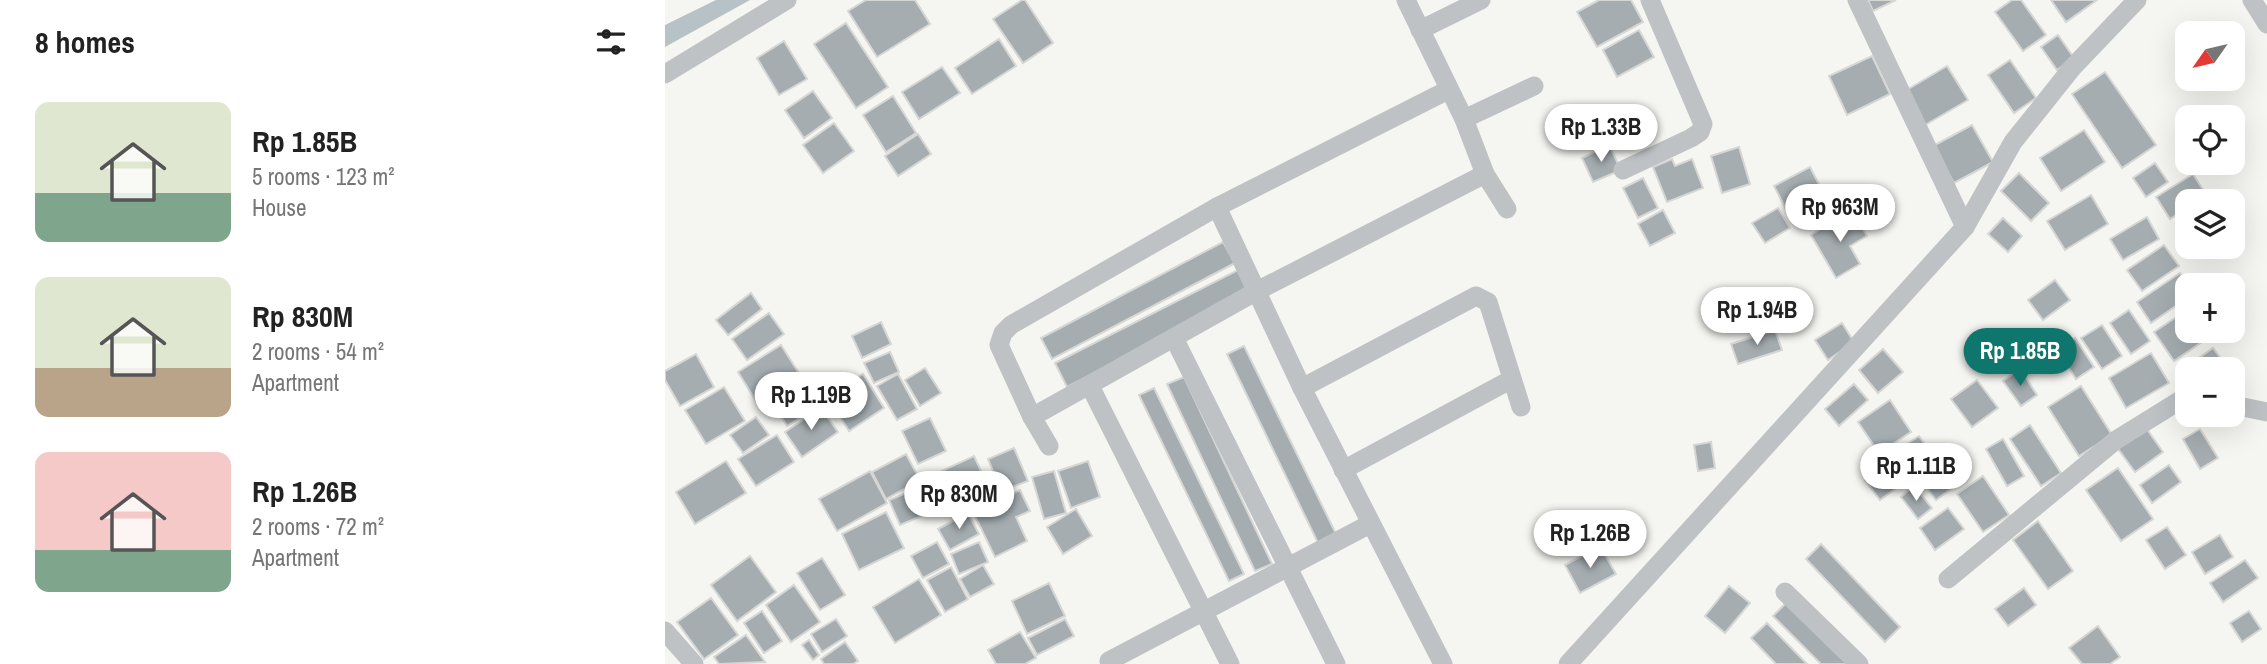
<!DOCTYPE html>
<html lang="en">
<head>
<meta charset="utf-8">
<style>
	:root { --surface:#fff; --page:#f6f6f6; --text:#222; --muted:#767676; --accent:#0f766e }
	body { margin:0; font-family:"Archivo Narrow",sans-serif; background:var(--page); color:var(--text); height:100vh; display:flex; flex-direction:column; font-size:26px; white-space:nowrap }
	* { box-sizing:border-box; margin:0 }
	p { font-size:23px; color:var(--muted) }
	.icon { flex:none; width:38px; height:38px; fill:none; stroke:currentColor; stroke-width:2; stroke-linecap:round; stroke-linejoin:round }
	.map { position:relative; flex:1; overflow:hidden }
	.side { display:flex; flex-direction:column; background:var(--surface); width:665px }
	.side>* { flex:none }
	.needle { width:46px; rotate:236deg }
	.tools { position:absolute; left:1510px; top:21px; display:grid; gap:14px }
	.tools a { display:grid; place-items:center; width:70px; height:70px; border-radius:14px; background:var(--surface); box-shadow:0 7px 28px #0002; font-size:35px }
	.price { position:absolute; translate:-50% -60px; padding:0 16px; border-radius:24px; background:#fff; color:#222; font-size:23px; line-height:46px; filter:drop-shadow(0 2px 4px #0008) }
	.price::after { content:''; position:absolute; left:50%; top:42px; width:21px; height:16px; margin-left:-10px; background:inherit; clip-path:polygon(0 0,100% 0,50% 100%) }
	.price.active { background:var(--accent); color:#fff }
	ul { padding:0; list-style:none }
	li { display:flex; align-items:center; gap:21px; height:175px; padding:0 35px }
	li span { display:grid; place-items:center; flex:none; width:196px; height:140px; border-radius:14px; color:#555 }
	li>.icon { margin-inline-start:auto }
	span .icon { width:84px; height:84px; fill:#fffc; stroke-width:1 }
	li b { font-size:30px }
	h2 { display:flex; justify-content:space-between; align-items:center; height:84px; padding:0 35px; font-size:30px }
	main { display:flex; flex:1; min-height:0 }
	.map>svg:first-child { display:block }
	.water { fill:#b7c2c6 }
	.building { fill:#a5adb1; stroke:#d6d6d4; stroke-width:2 }
	.lines { fill:none; stroke-linecap:round; stroke-linejoin:round }
	.minor { stroke:#bec2c5; stroke-width:19 }
</style>
</head>
<body>
<main>
<section class="side">
<h2>8 homes<svg class="icon" aria-label="filters" viewBox="0 0 24 24"><path d="M4 7h16M4 17h16"/><circle cx="9" cy="7" r="2"/><circle cx="15" cy="17" r="2"/></svg></h2>
<ul>
<li><span style="background:linear-gradient(#dfe7d0 65%,#7fa58c 0)"><svg class="icon" aria-label="home" viewBox="0 0 24 24"><path d="M3 11l9-7 9 7M6 9v11h12V9"/></svg></span><div><b>Rp 1.85B</b><p>5 rooms · 123 m²</p><p>House</p></div></li>
<li><span style="background:linear-gradient(#dfe7d0 65%,#b9a48a 0)"><svg class="icon" aria-label="home" viewBox="0 0 24 24"><path d="M3 11l9-7 9 7M6 9v11h12V9"/></svg></span><div><b>Rp 830M</b><p>2 rooms · 54 m²</p><p>Apartment</p></div></li>
<li><span style="background:linear-gradient(#f6c9c9 70%,#7fa58c 0)"><svg class="icon" aria-label="home" viewBox="0 0 24 24"><path d="M3 11l9-7 9 7M6 9v11h12V9"/></svg></span><div><b>Rp 1.26B</b><p>2 rooms · 72 m²</p><p>Apartment</p></div></li>
</ul>
</section>
<div class="map">
<svg width="1602" height="664" viewBox="0 0 1602 664">
	<rect width="100%" height="100%" fill="#f5f5f1"/>
	<polygon class="water" points="51,0 85,0 0,47 0,25"/>
	<g class="building">
		<polygon points="201,0 250,0 265,24 212,57 183,11"/>
		<polygon points="357,0 360,0 388,43 358,63 328,19"/>
		<polygon points="934,0 966,0 978,22 932,47 912,12"/>
		<polygon points="1203,0 1231,0 1208,11"/>
		<polygon points="1347,0 1356,0 1381,35 1358,51 1330,12"/>
		<polygon points="1386,0 1432,0 1401,22"/>
		<polygon points="181,23 223,87 191,108 149,44"/>
		<polygon points="974,30 989,57 952,77 938,50"/>
		<polygon points="1393,35 1409,58 1392,70 1376,47"/>
		<polygon points="334,39 351,66 307,94 290,68"/>
		<polygon points="119,41 142,79 114,95 92,58"/>
		<polygon points="1207,56 1225,94 1182,115 1164,76"/>
		<polygon points="1345,60 1371,98 1349,113 1323,75"/>
		<polygon points="1282,66 1303,100 1260,125 1240,91"/>
		<polygon points="277,67 295,93 254,119 237,92"/>
		<polygon points="1440,72 1491,145 1457,168 1407,94"/>
		<polygon points="148,91 167,118 139,138 120,110"/>
		<polygon points="228,96 251,133 221,152 198,115"/>
		<polygon points="169,123 189,151 158,173 138,145"/>
		<polygon points="1307,125 1328,162 1289,183 1268,146"/>
		<polygon points="1419,130 1440,162 1396,191 1375,158"/>
		<polygon points="253,134 266,154 233,176 220,156"/>
		<polygon points="944,145 956,170 928,182 917,158"/>
		<polygon points="1074,147 1085,184 1057,193 1046,156"/>
		<polygon points="1007,159 1010,166 1027,159 1038,188 1002,202 988,167"/>
		<polygon points="1490,163 1503,182 1481,197 1468,178"/>
		<polygon points="1145,167 1159,194 1123,213 1109,186"/>
		<polygon points="1354,173 1384,203 1366,221 1336,191"/>
		<polygon points="1528,174 1542,196 1533,201 1522,201 1522,208 1505,219 1491,197"/>
		<polygon points="978,178 993,208 973,218 958,188"/>
		<polygon points="1426,195 1443,224 1400,250 1382,221"/>
		<polygon points="1113,208 1125,228 1100,243 1087,223"/>
		<polygon points="998,210 1010,233 985,246 973,224"/>
		<polygon points="1190,215 1202,236 1185,246 1195,264 1171,278 1146,235 1170,220 1173,225"/>
		<polygon points="1482,217 1494,239 1458,260 1445,239"/>
		<polygon points="1338,218 1357,236 1343,252 1323,234"/>
		<polygon points="558,242 570,263 387,359 376,338"/>
		<polygon points="1499,245 1514,266 1477,291 1462,270"/>
		<polygon points="573,270 585,294 402,387 390,363"/>
		<polygon points="1515,273 1524,285 1522,298 1486,323 1472,302"/>
		<polygon points="1390,280 1405,300 1378,320 1363,300"/>
		<polygon points="86,293 97,309 63,335 51,320"/>
		<polygon points="1464,310 1485,341 1466,354 1445,323"/>
		<polygon points="1522,310 1522,331 1553,331 1509,361 1489,332"/>
		<polygon points="104,313 119,334 82,360 67,339"/>
		<polygon points="216,322 226,344 197,358 187,336"/>
		<polygon points="1177,323 1189,342 1163,360 1150,340"/>
		<polygon points="1437,325 1457,356 1437,369 1416,338"/>
		<polygon points="1110,330 1117,350 1073,364 1066,344"/>
		<polygon points="1410,338 1429,367 1411,379 1392,349"/>
		<polygon points="116,345 137,378 94,406 73,372"/>
		<polygon points="579,346 672,536 654,545 562,354"/>
		<polygon points="1548,348 1563,368 1522,369 1522,383 1514,372"/>
		<polygon points="1218,349 1238,372 1213,393 1194,370"/>
		<polygon points="225,352 234,372 209,383 199,363"/>
		<polygon points="1486,353 1504,383 1461,408 1444,378"/>
		<polygon points="31,354 49,387 15,406 0,380 0,371"/>
		<polygon points="260,368 276,393 255,406 240,380"/>
		<polygon points="1355,369 1372,395 1356,406 1338,381"/>
		<polygon points="198,374 219,408 184,431 163,397"/>
		<polygon points="233,374 252,409 232,420 212,386"/>
		<polygon points="519,377 607,564 590,571 502,384"/>
		<polygon points="145,380 159,403 122,426 108,403"/>
		<polygon points="1312,380 1333,408 1307,427 1286,399"/>
		<polygon points="1189,384 1203,400 1174,426 1160,409"/>
		<polygon points="1416,386 1447,435 1414,456 1383,407"/>
		<polygon points="59,387 80,421 41,444 20,410"/>
		<polygon points="489,388 579,574 564,581 474,395"/>
		<polygon points="1225,400 1246,432 1214,453 1193,422"/>
		<polygon points="156,408 173,432 137,457 120,432"/>
		<polygon points="91,417 104,435 78,453 65,435"/>
		<polygon points="265,418 281,451 253,464 237,431"/>
		<polygon points="1365,425 1396,473 1376,486 1345,439"/>
		<polygon points="1479,425 1498,452 1470,472 1451,446"/>
		<polygon points="1535,429 1553,458 1535,469 1518,439"/>
		<polygon points="112,435 129,462 91,486 73,459"/>
		<polygon points="1254,436 1268,456 1244,472 1230,452"/>
		<polygon points="1338,439 1359,476 1342,486 1321,449"/>
		<polygon points="1046,442 1050,468 1033,471 1029,445"/>
		<polygon points="349,448 363,481 336,491 323,459"/>
		<polygon points="241,454 255,480 221,499 207,472"/>
		<polygon points="309,456 328,497 287,516 268,475"/>
		<polygon points="1277,458 1295,482 1271,500 1253,476"/>
		<polygon points="61,461 81,493 30,524 11,492"/>
		<polygon points="423,461 435,497 406,508 393,471"/>
		<polygon points="1504,465 1516,482 1487,503 1475,485"/>
		<polygon points="1219,466 1234,486 1215,500 1200,480"/>
		<polygon points="1453,468 1488,519 1456,541 1421,490"/>
		<polygon points="205,471 222,503 172,531 154,499"/>
		<polygon points="389,471 401,513 379,519 367,477"/>
		<polygon points="1318,476 1344,515 1318,532 1292,494"/>
		<polygon points="263,484 274,509 235,525 224,500"/>
		<polygon points="1249,486 1267,508 1253,519 1236,497"/>
		<polygon points="355,490 365,511 351,517 362,541 330,557 308,512"/>
		<polygon points="1283,508 1299,529 1270,550 1255,528"/>
		<polygon points="411,509 427,536 398,554 382,527"/>
		<polygon points="221,512 239,548 194,570 177,534"/>
		<polygon points="303,513 314,534 285,550 273,529"/>
		<polygon points="1373,521 1408,571 1383,589 1348,540"/>
		<polygon points="1502,527 1521,555 1500,569 1481,540"/>
		<polygon points="1555,535 1568,557 1540,574 1527,552"/>
		<polygon points="272,542 284,564 258,578 246,556"/>
		<polygon points="314,542 323,562 294,574 286,554"/>
		<polygon points="1156,544 1235,627 1220,642 1141,559"/>
		<polygon points="935,546 951,574 915,593 900,565"/>
		<polygon points="85,556 111,592 72,621 46,585"/>
		<polygon points="157,558 180,595 155,610 132,573"/>
		<polygon points="1580,560 1593,578 1558,602 1545,583"/>
		<polygon points="318,565 329,584 305,597 295,579"/>
		<polygon points="286,567 303,599 280,612 262,580"/>
		<polygon points="254,579 276,615 230,643 208,607"/>
		<polygon points="384,583 400,616 362,634 347,601"/>
		<polygon points="129,585 155,622 126,642 101,605"/>
		<polygon points="1064,586 1085,603 1060,633 1040,616"/>
		<polygon points="1359,588 1371,605 1343,626 1330,609"/>
		<polygon points="46,598 73,635 39,659 12,622"/>
		<polygon points="1122,602 1184,664 1156,664 1108,616"/>
		<polygon points="97,611 117,641 99,653 79,623"/>
		<polygon points="1584,611 1596,629 1577,642 1565,623"/>
		<polygon points="171,619 182,636 157,652 146,634"/>
		<polygon points="400,619 409,636 372,655 363,638"/>
		<polygon points="1102,623 1142,664 1111,664 1086,638"/>
		<polygon points="1433,626 1455,657 1445,664 1417,664 1404,648"/>
		<polygon points="355,632 371,658 360,664 331,664 323,650"/>
		<polygon points="81,635 100,662 54,664 49,657"/>
		<polygon points="144,640 154,655 148,660 137,645"/>
		<polygon points="180,642 193,661 188,664 159,664 156,659"/>
	</g>
	<g class="lines">
		<g class="minor">
			<polyline points="741,0 799,119 820,174 842,209"/>
			<polyline points="1192,0 1300,227"/>
			<polyline points="1587,0 1602,24"/>
			<polyline points="755,30 816,0"/>
			<polyline points="0,74 122,0"/>
			<polyline points="799,119 869,86"/>
			<polyline points="958,170 1026,138 1035,132 1038,124 985,0"/>
			<polyline points="552,207 637,388 778,664"/>
			<polyline points="510,340 671,664"/>
			<polyline points="425,386 565,664"/>
			<polyline points="637,388 811,296 823,302 856,407"/>
			<polyline points="1568,405 1602,412"/>
			<polyline points="367,417 592,291 820,174"/>
			<polyline points="384,446 367,417 334,345 338,333 346,325 552,207 783,90"/>
			<polyline points="678,470 847,379"/>
			<polyline points="1283,579 1451,440 1522,396"/>
			<polyline points="1120,592 1194,664"/>
			<polyline points="0,631 29,664"/>
			<polyline points="444,661 705,524"/>
			<polyline points="903,664 1300,227 1348,142 1407,68 1472,0"/>
		</g>
	</g>
</svg>
<div class="tools">
<a><svg class="needle" viewBox="-14 -14 28 28"><path d="M0-13l5 13h-10z" fill="#e53935"/><path d="M0 13l5-13h-10z" fill="#767676"/></svg></a>
<a><svg class="icon" aria-label="locate" viewBox="0 0 24 24"><circle cx="12" cy="12" r="6"/><path d="M12 2v4M12 18v4M2 12h4M18 12h4"/></svg></a>
<a><svg class="icon" aria-label="layers" viewBox="0 0 24 24"><path d="M12 4l9 5-9 5-9-5zM3 14l9 5 9-5"/></svg></a>
<a>+</a>
<a>−</a>
</div>
<b class="price" style="left:936px;top:164px">Rp 1.33B</b>
<b class="price" style="left:1175px;top:244px">Rp 963M</b>
<b class="price" style="left:1092px;top:347px">Rp 1.94B</b>
<b class="price active" style="left:1355px;top:388px">Rp 1.85B</b>
<b class="price" style="left:146px;top:432px">Rp 1.19B</b>
<b class="price" style="left:1251px;top:503px">Rp 1.11B</b>
<b class="price" style="left:294px;top:531px">Rp 830M</b>
<b class="price" style="left:925px;top:570px">Rp 1.26B</b>
</div>
</main>
</body>
</html>
